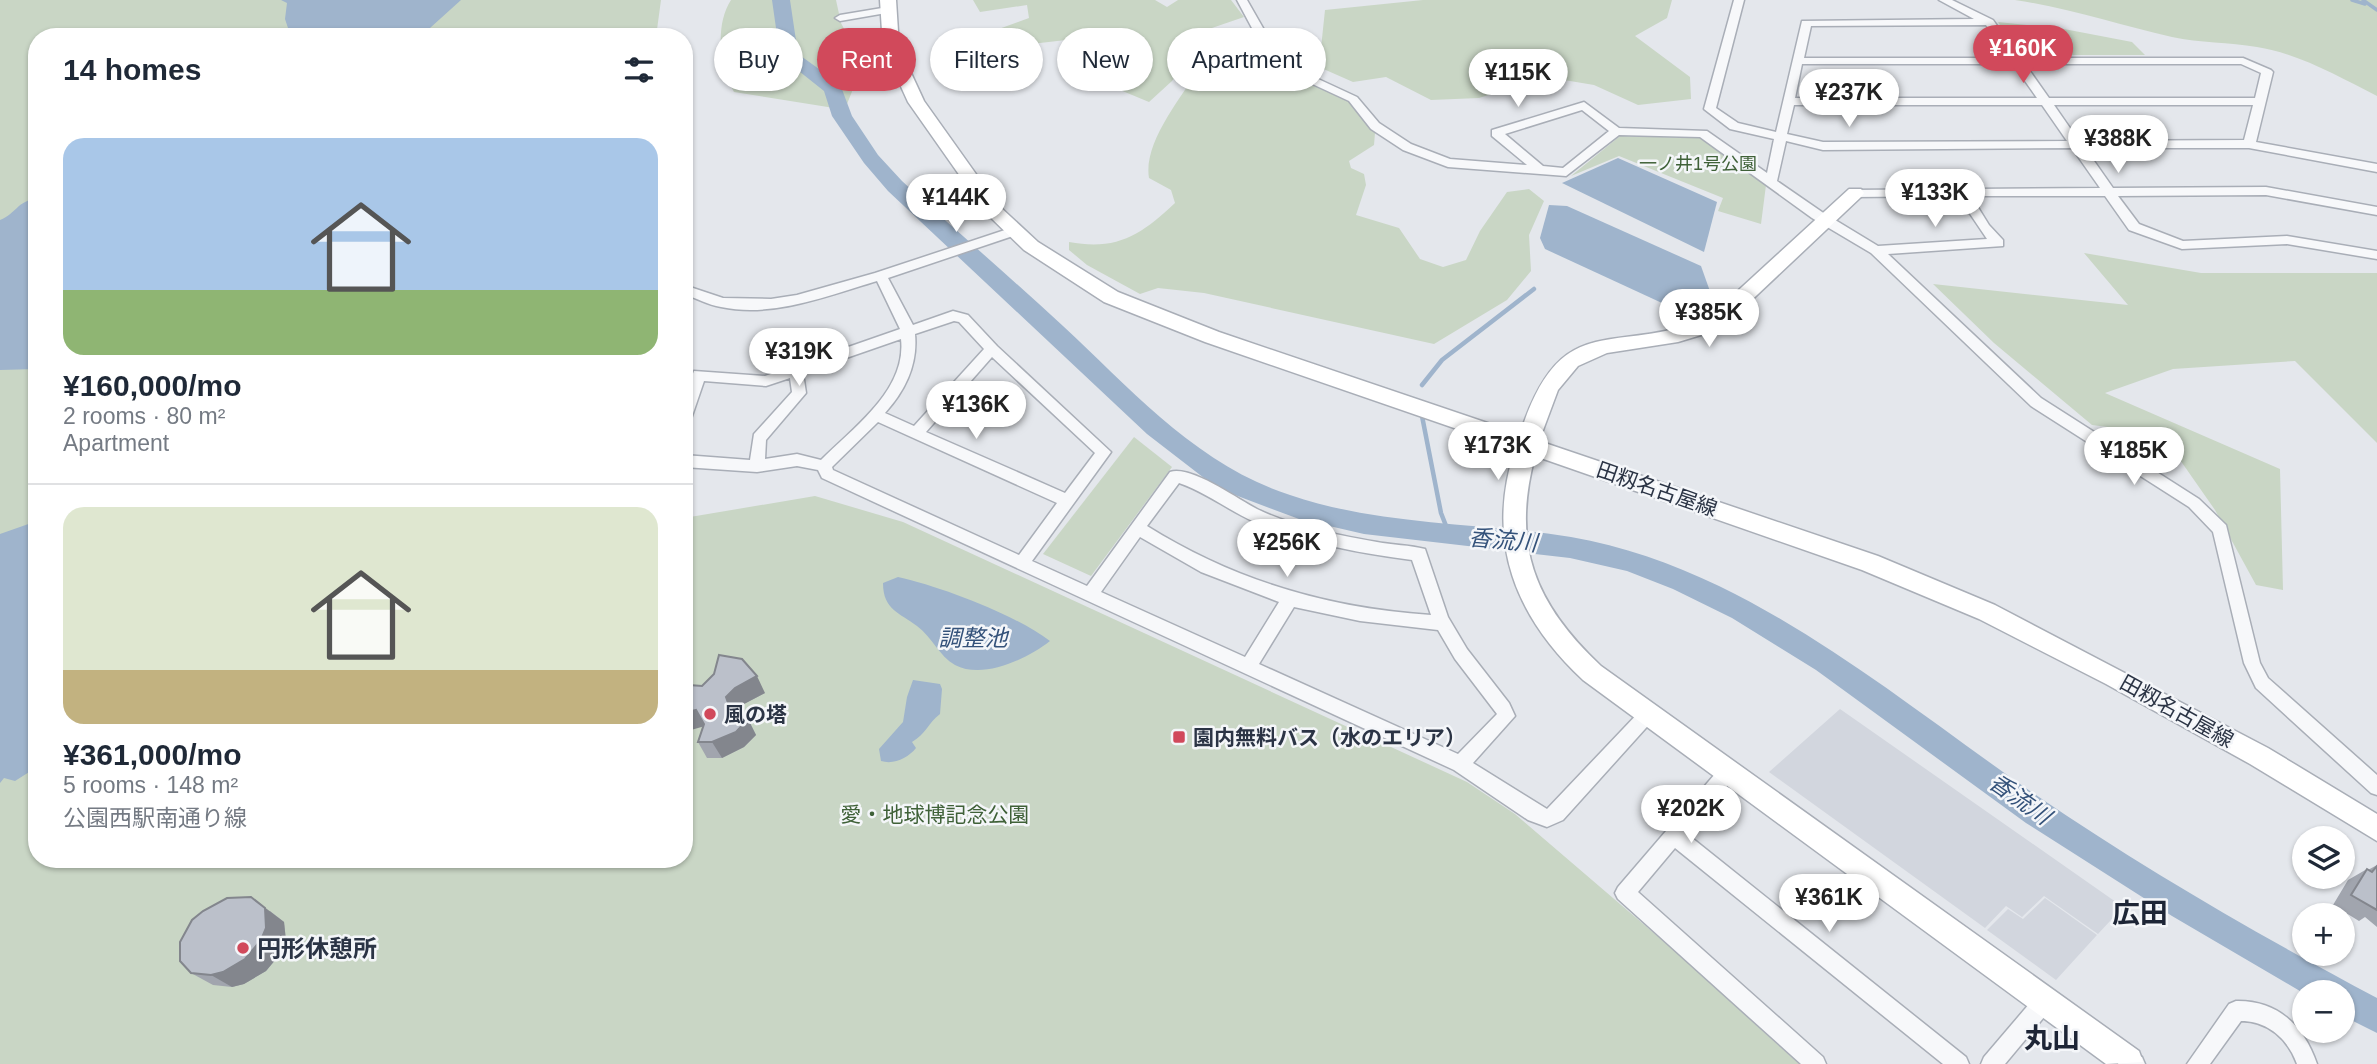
<!DOCTYPE html>
<html lang="en">
<head>
<meta charset="utf-8">
<style>
	:root { --surface:#fff; --page:#f2f2f3; --text:#1f2937; --muted:#747a83; --line:#e0e1e3; --accent:#d1495b }
	body { margin:0; font-family:Arial,"Noto Sans JP",sans-serif; background:var(--page); color:var(--text); height:100vh; display:flex; flex-direction:column; font-size:26px; white-space:nowrap }
	* { box-sizing:border-box; margin:0 }
	p { font-size:23px; color:var(--muted) }
	.icon { flex:none; width:38px; height:38px; fill:none; stroke:currentColor; stroke-width:2; stroke-linecap:round; stroke-linejoin:round }
	.map { position:relative; flex:1; overflow:hidden }
	.side { position:absolute; left:28px; top:28px; width:665px; height:840px; display:flex; flex-direction:column; background:var(--surface); border-radius:28px; box-shadow:0 2px 5px #0004 }
	.side>* { flex:none }
	.banner { position:absolute; left:714px; top:28px; width:665px; height:63px; display:flex; gap:14px }
	.controls { position:absolute; left:2292px; top:826px; display:grid; gap:14px }
	.controls a { display:grid; place-items:center; width:63px; height:63px; border-radius:50%; background:var(--surface); box-shadow:0 2px 5px #0004; font-size:35px }
	.price { position:absolute; translate:-50% -60px; padding:0 16px; border-radius:24px; background:#fff; color:#222; font-size:23px; line-height:46px; filter:drop-shadow(0 2px 4px #0008) }
	.price::after { content:''; position:absolute; left:50%; top:42px; width:21px; height:16px; margin-left:-10px; background:inherit; clip-path:polygon(0 0,100% 0,50% 100%) }
	.price.current { background:var(--accent); color:#fff }
	ul { padding:0; list-style:none }
	li { display:grid; align-content:center; gap:14px; height:371px; padding:0 35px }
	li+li { border-top:2px solid var(--line) }
	li span { display:grid; place-items:center; height:217px; border-radius:21px; color:#555 }
	li>.icon { margin-inline-start:auto }
	span .icon { width:126px; height:126px; fill:#fffc; stroke-width:1 }
	li b { font-size:30px }
	h2 { display:flex; justify-content:space-between; align-items:center; height:84px; padding:0 35px; font-size:30px }
	.pill { padding:0 24px; border-radius:32px; background:var(--surface); box-shadow:0 2px 5px #0004; font-size:24px; line-height:63px }
	.pill.current { background:var(--accent); color:#fff }
	.map>svg:first-child { display:block }
	.built { fill:#d2d6de }
	.green { fill:#c9d6c5 }
	.water { fill:#9fb4cc }
	.lines { fill:none; stroke-linecap:round; stroke-linejoin:round }
	.stream-far1 { stroke:#9fb4cc; stroke-width:3.5 }
	.stream { stroke:#9fb4cc; stroke-width:4.5 }
	.river { fill:#9fb4cc; fill-rule:evenodd }
	.street-casing { stroke:#a9aeb7; stroke-width:3 }
	.secondary-casing { stroke:#a9aeb7; stroke-width:3 }
	.street { fill:#f7f8fa; fill-rule:evenodd }
	.secondary { fill:#fff; fill-rule:evenodd }
	.wall { fill:#a1a5ae }
	.shaded-wall { fill:#83868d }
	.building { fill:#bbc0ca; stroke:#83868d; stroke-width:2 }
	.poi-dot { fill:#d1495b; stroke:#f4f6f9; stroke-width:2.5 }
	.labels { text-anchor:middle; dominant-baseline:central; stroke-width:5; stroke-linejoin:round; paint-order:stroke }
	.far-park-label { font-size:18px; fill:#3f6138; stroke:#f4f6f9 }
	.street-label { font-size:21px; fill:#2b3445; stroke:#f4f6f9 }
	.poi-label { font-size:21px; font-weight:bold; fill:#2b3445; stroke:#f4f6f9; text-anchor:start }
	.park-label { font-size:21px; fill:#3f6138; stroke:#f4f6f9 }
	.water-label { font-size:23px; font-style:italic; fill:#34527a; stroke:#f4f6f9 }
	.near-poi-label { font-size:24px; font-weight:bold; fill:#2b3445; stroke:#f4f6f9; text-anchor:start }
	.near-quarter-label { font-size:28px; font-weight:bold; fill:#1d2536; stroke:#f4f6f9 }
</style>
</head>
<body>
<div class="map">
<svg width="2377" height="1064" viewBox="0 0 2377 1064">
	<rect width="100%" height="100%" fill="#e4e7ec"/>
	<g class="built">
		<polygon points="1840,709 2123,907 2098,934 2044,896 2022,917 2006,906 1985,928 1769,772"/>
		<polygon points="2045,898 2097,935 2056,980 1987,930 2008,909 2023,919"/>
	</g>
	<g class="green">
		<polygon points="0,0 661,0 656,37 37,37 37,859 684,859 684,518 815,496 903,522 1467,782 1515,814 1683,958 1799,1064 0,1064"/>
		<path d="M731,0H836L841,23L853,46L857,79L847,104L834,108L734,92C719,67 715,24 731,0Z"/>
		<polygon points="973,0 1155,0 1167,7 1178,0 1231,0 1244,17 1209,29 1172,81 1149,102 1108,85 1088,65 1079,46 1066,40 986,49 996,30 1029,18 1027,5 980,12"/>
		<polygon points="1423,0 1672,0 1667,18 1635,36 1690,77 1691,99 1638,105 1594,85 1546,77 1479,98 1431,100 1386,77 1353,82 1319,67 1325,10"/>
		<path d="M2015,0H2377V96C2339,77 2300,54 2257,47C2229,42 2200,43 2172,37C2119,25 2068,8 2015,0Z"/>
		<polygon points="1998,22 2064,29 2132,42 2145,55 2020,55"/>
		<path d="M1245,30L1255,33L1271,67L1302,82L1344,96L1375,133L1374,145L1349,161L1351,168L1364,174L1366,185L1356,215L1399,228L1420,259L1443,267L1466,260L1480,231L1507,192L1529,189L1544,201L1529,235L1531,271L1507,300L1434,344L1204,293L1158,288L1140,294L1087,265L1069,250V242C1117,251 1141,235 1175,203L1171,190L1149,178C1143,143 1181,98 1198,70C1202,62 1205,52 1211,45C1218,36 1234,32 1245,30Z"/>
		<polygon points="1620,136 1702,138 1766,185 1761,224 1718,211 1723,198 1619,156 1571,176"/>
		<polygon points="2084,253 2201,273 2377,273 2377,443 2295,361 2173,369 2105,393 2280,469 2283,590 2256,585 2215,510 2178,457 2123,429 2092,425 1994,343 1933,284 2128,305"/>
		<polygon points="1134,437 1172,467 1091,576 1043,554"/>
	</g>
	<g class="water">
		<polygon points="281,0 461,0 420,37 291,37 285,19 287,3"/>
		<polygon points="1618,158 1717,202 1704,252 1562,183"/>
		<path d="M37,198V369L0,370V220C17,213 16,202 37,198Z"/>
		<polygon points="1549,205 1567,206 1701,266 1712,297 1691,305 1662,303 1545,249 1540,238"/>
		<polygon points="37,521 37,767 15,781 4,778 0,783 0,534"/>
		<path d="M898,577C942,587 1014,614 1050,641C1027,659 983,680 955,665C939,656 932,637 917,626C900,613 883,610 883,583Z"/>
		<path d="M913,680L940,684L942,689L940,714C928,723 926,734 912,742L916,748C908,758 894,765 881,761L879,749L903,722L907,697Z"/>
	</g>
	<g class="lines">
		<g class="stream-far1">
			<polyline points="2352,0 2365,4"/>
			<polyline points="2363,0 2377,10"/>
			<polyline points="720,52 754,54 800,63"/>
		</g>
		<g class="stream">
			<polyline points="1422,385 1442,360 1534,289"/>
			<polyline points="1422,416 1441,513 1450,536"/>
		</g>
		<path class="river" d="M772,0H790L798,54L840,84L852,116L878,155L902,181C955,230 1010,277 1063,326C1132,390 1197,465 1290,495C1381,526 1477,522 1571,537C1623,546 1671,563 1719,586C1834,642 1931,723 2036,795C2144,869 2262,937 2377,998V1033L2343,1016V992L2305,994L2172,916L2026,823L1816,670L1732,618L1673,589L1627,571L1570,558L1364,534L1299,519L1235,495L1204,478L1147,434L888,191L864,163L832,116L824,91L780,56Z"/>
		<g class="street-casing">
			<g id="street">
				<path d="M1237,0H1247L1279,56L1288,65L1357,97L1379,123L1411,144L1450,159L1527,165L1492,136V130L1584,102L1619,128L1707,131L1767,173L1774,139L1730,129L1704,109L1734,0H1744L1716,108L1738,123L1776,132L1802,21L1974,19L1939,0H1952L1993,20L2020,58H2243L2271,70L2273,72L2256,142L2377,164V172L2249,148H2085L2113,188L2266,187L2377,207V215L2266,195L2118,196L2139,224L2183,241L2287,236L2377,251V259L2287,244L2182,249L2129,230L2105,196H1971L1989,225L2003,240V246L1888,254L2041,398L2199,499L2226,525L2260,663L2268,678L2377,775V795L2371,793L2256,688L2244,663L2213,532L2189,507L2031,406L1871,253L1812,218L1700,137L1619,135L1566,176L1448,167L1403,150L1371,129L1349,101L1280,69L1268,58ZM1986,25L2009,58H1804L1811,26ZM1802,64H2013L2037,98H1795ZM2025,64H2241L2261,73L2255,98H2049ZM1794,105H2042L2067,141L1823,142L1787,134ZM2054,105H2253L2244,140L2079,141ZM1582,110L1609,131L1563,168L1543,166L1505,134ZM1786,141L1823,150L2072,148L2100,188L1851,190V196L1855,197L1958,196L1987,239L1878,246L1822,212L1777,181Z"/>
				<polygon points="888,7 892,8 892,12 840,21 835,18 840,15"/>
				<path d="M1014,227L1019,228V234L888,278L913,325L953,311L968,315L997,346L1111,452L1032,561L1087,586L1170,472C1191,465 1237,499 1257,509C1294,527 1337,535 1377,542C1392,545 1410,545 1425,549L1448,617L1467,649L1509,703L1515,716L1473,763L1547,809L1642,709L1648,706L1654,709L1657,714L1654,719L1563,820L1547,827L1528,820L1454,770L822,478L818,470L797,466L757,472L684,467V455L750,460L754,434L792,392L790,378L766,386L704,381L691,419L684,424V397L694,371L765,376L900,329L877,281C827,296 773,318 721,307C708,305 696,298 684,294V285L723,298L771,299L797,295L875,273ZM954,321L959,322L984,349L914,426L885,413C905,391 918,365 915,334ZM901,339C907,390 853,428 821,460L797,454L765,459L766,440L806,393L803,373ZM992,357L1095,453L1065,493L926,432ZM878,422L1057,503L1019,555L833,470L832,467ZM1179,483C1206,492 1229,511 1255,522C1305,543 1359,553 1412,560L1431,615C1328,608 1235,581 1147,526ZM1140,537L1201,572L1279,602L1245,657L1101,592ZM1294,607L1360,621L1438,630L1455,659L1497,714L1458,754L1259,664Z"/>
				<polygon points="1727,765 1733,767 1736,773 1733,779 1687,834 1966,1057 1969,1064 1943,1064 1675,848 1638,892 1823,1057 1826,1064 1801,1064 1618,899 1615,893 1618,887 1721,767"/>
				<polygon points="2043,993 2050,996 2053,1003 2050,1010 2005,1064 1981,1064 1984,1057 2036,996"/>
				<path d="M2236,1001C2278,1000 2304,1026 2317,1064H2297C2288,1039 2268,1021 2241,1021L2210,1064H2187L2229,1004Z"/>
				<polygon points="2128,1052 2142,1057 2145,1064 2118,1064 2121,1055"/>
			</g>
		</g>
		<g class="secondary-casing">
			<path id="secondary" d="M880,0H896L899,47L924,101L998,205L1038,242L1118,292L1219,332L1520,434C1561,307 1611,356 1707,319L1849,189H1861L1864,193L1861,197L1721,329L1678,342L1607,353L1578,366L1558,390L1539,441L1878,556L1995,605L2268,748L2377,814V841L2250,764L2106,684L1979,619L1862,570L1535,456C1511,546 1535,604 1601,666L2139,1051L2143,1062L2106,1064L1583,680C1515,616 1485,542 1515,449L1205,342L1104,302L1024,250L986,213L908,102L883,47Z"/>
		</g>
		<use href="#street" class="street"/>
		<use href="#secondary" class="secondary"/>
	</g>
	<g class="wall">
		<polygon points="689,685 765,693 744,704 736,713 748,719 756,735 744,747 722,758 707,758 698,742 703,727"/>
		<polygon points="2377,865 2377,927 2365,917 2359,921 2333,905 2348,880 2367,869 2368,870"/>
		<polygon points="270,911 284,922 286,941 281,953 266,971 244,984 232,987 213,985 191,973"/>
	</g>
	<g class="shaded-wall">
		<polygon points="757,676 765,693 744,704 735,713 731,711 726,697 735,688"/>
		<polygon points="696,710 705,726 684,732 684,713"/>
		<polygon points="748,719 756,735 744,747 722,758 712,742"/>
		<polygon points="251,897 284,922 286,941 281,953 266,971 244,984 232,987 211,975"/>
	</g>
	<g class="building">
		<polygon points="719,655 742,659 757,676 735,688 726,697 731,711 748,719 736,732 712,742 698,742 704,724 696,710 684,713 684,683 689,685 702,686 714,674"/>
		<polygon points="2377,866 2377,910 2351,895 2367,869 2372,872"/>
		<polygon points="251,897 265,908 266,928 261,940 245,959 223,972 211,975 191,973 180,961 180,942 192,920 203,911 227,898"/>
	</g>
	<g class="poi-dot">
		<circle cx="710" cy="714" r="7"/>
		<rect x="1172" y="730" width="14" height="14" rx="3.5"/>
		<circle cx="243" cy="948" r="7"/>
	</g>
	<g class="labels">
		<g class="far-park-label">
			<text x="1698" y="164">一ノ井1号公園</text>
		</g>
		<g class="street-label">
			<text transform="translate(1657 489) rotate(19)">田籾名古屋線</text>
			<text transform="translate(2177 711) rotate(29)">田籾名古屋線</text>
		</g>
		<g class="poi-label">
			<text x="724" y="714">風の塔</text>
			<text x="1193" y="737">園内無料バス（水のエリア）</text>
		</g>
		<g class="park-label">
			<text x="935" y="814">愛・地球博記念公園</text>
		</g>
		<g class="water-label">
			<text transform="translate(1503 540) rotate(5)">香流川</text>
			<text x="973" y="638">調整池</text>
			<text transform="translate(2020 799) rotate(35)">香流川</text>
		</g>
		<g class="near-poi-label">
			<text x="257" y="948">円形休憩所</text>
		</g>
		<g class="near-quarter-label">
			<text x="2140" y="913">広田</text>
			<text x="2052" y="1038">丸山</text>
		</g>
	</g>
</svg>
<div class="controls">
<a><svg class="icon" aria-label="layers" viewBox="0 0 24 24"><path d="M12 4l9 5-9 5-9-5zM3 14l9 5 9-5"/></svg></a>
<a>+</a>
<a>−</a>
</div>
<b class="price current" style="left:2023px;top:85px">¥160K</b>
<b class="price" style="left:1518px;top:109px">¥115K</b>
<b class="price" style="left:1849px;top:129px">¥237K</b>
<b class="price" style="left:2118px;top:175px">¥388K</b>
<b class="price" style="left:1935px;top:229px">¥133K</b>
<b class="price" style="left:956px;top:234px">¥144K</b>
<b class="price" style="left:1709px;top:349px">¥385K</b>
<b class="price" style="left:799px;top:388px">¥319K</b>
<b class="price" style="left:976px;top:441px">¥136K</b>
<b class="price" style="left:1498px;top:482px">¥173K</b>
<b class="price" style="left:2134px;top:487px">¥185K</b>
<b class="price" style="left:1287px;top:579px">¥256K</b>
<b class="price" style="left:1691px;top:845px">¥202K</b>
<b class="price" style="left:1829px;top:934px">¥361K</b>
<div class="banner">
<a class="pill">Buy</a>
<a class="pill current">Rent</a>
<a class="pill">Filters</a>
<a class="pill">New</a>
<a class="pill">Apartment</a>
</div>
<section class="side">
<h2>14 homes<svg class="icon" aria-label="filters" viewBox="0 0 24 24"><path d="M4 7h16M4 17h16"/><circle cx="9" cy="7" r="2"/><circle cx="15" cy="17" r="2"/></svg></h2>
<ul>
<li><span style="background:linear-gradient(#a9c7e8 70%,#8fb573 0)"><svg class="icon" aria-label="home" viewBox="0 0 24 24"><path d="M3 11l9-7 9 7M6 9v11h12V9"/></svg></span><div><b>¥160,000/mo</b><p>2 rooms · 80 m²</p><p>Apartment</p></div></li>
<li><span style="background:linear-gradient(#dfe7d0 75%,#c2b280 0)"><svg class="icon" aria-label="home" viewBox="0 0 24 24"><path d="M3 11l9-7 9 7M6 9v11h12V9"/></svg></span><div><b>¥361,000/mo</b><p>5 rooms · 148 m²</p><p>公園西駅南通り線</p></div></li>
</ul>
</section>
</div>
</body>
</html>
